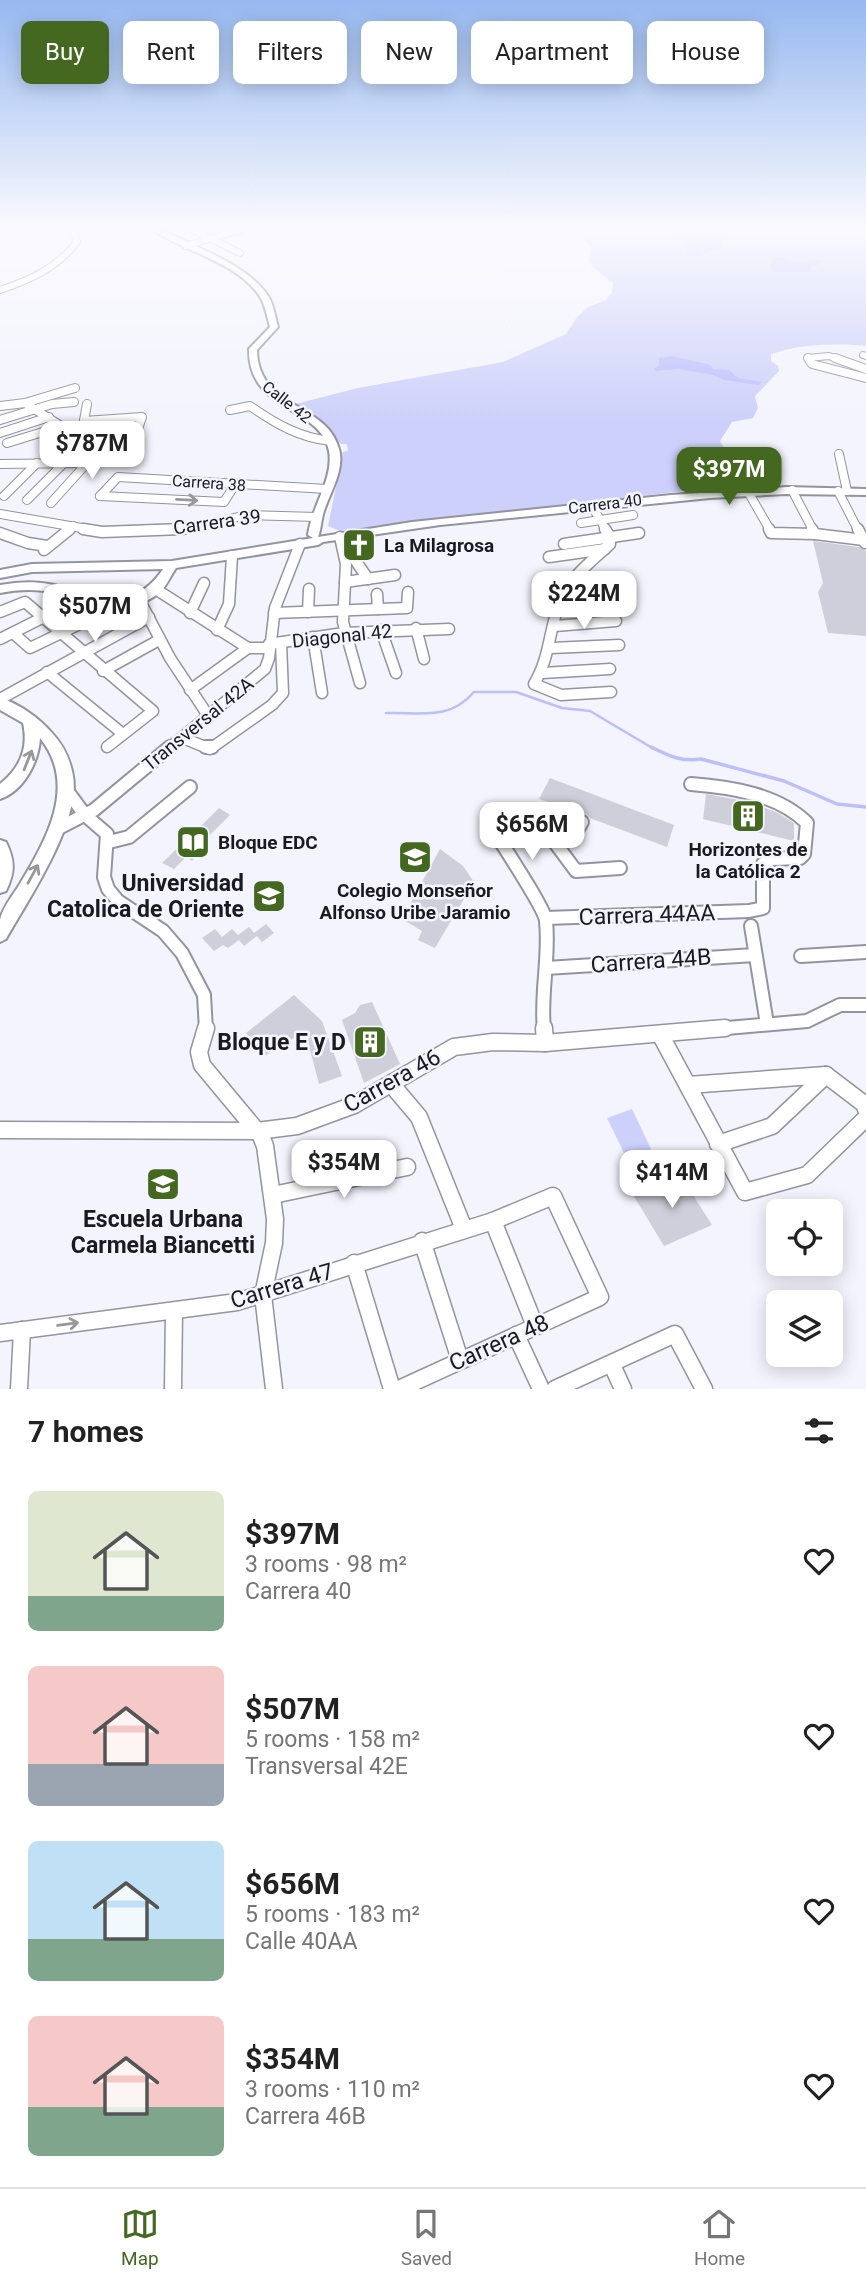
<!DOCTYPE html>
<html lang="en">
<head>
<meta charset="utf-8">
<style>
	:root { --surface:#fff; --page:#f6f6f6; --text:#222; --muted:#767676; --line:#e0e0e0; --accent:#446820 }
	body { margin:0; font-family:Roboto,sans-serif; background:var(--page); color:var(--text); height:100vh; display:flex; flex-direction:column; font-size:26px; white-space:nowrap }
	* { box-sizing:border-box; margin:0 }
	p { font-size:23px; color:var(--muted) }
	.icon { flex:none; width:38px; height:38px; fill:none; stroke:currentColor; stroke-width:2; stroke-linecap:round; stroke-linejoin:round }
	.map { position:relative; height:1389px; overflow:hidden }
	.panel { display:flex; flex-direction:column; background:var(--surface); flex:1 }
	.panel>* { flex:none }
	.top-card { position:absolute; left:21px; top:21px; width:824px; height:63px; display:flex; gap:14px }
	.tools { position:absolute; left:766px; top:1199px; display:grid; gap:14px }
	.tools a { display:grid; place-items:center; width:77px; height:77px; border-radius:10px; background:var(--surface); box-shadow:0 4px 18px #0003; font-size:35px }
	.price { position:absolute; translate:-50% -60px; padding:0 16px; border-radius:14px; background:#fff; color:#222; font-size:23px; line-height:46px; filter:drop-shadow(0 2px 4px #0008) }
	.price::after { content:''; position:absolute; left:50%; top:42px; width:21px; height:16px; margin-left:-10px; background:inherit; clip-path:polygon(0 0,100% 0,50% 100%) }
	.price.current { background:var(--accent); color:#fff }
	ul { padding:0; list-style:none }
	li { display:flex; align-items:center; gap:21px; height:175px; padding:0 28px }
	li span { display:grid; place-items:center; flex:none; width:196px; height:140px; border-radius:10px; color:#555 }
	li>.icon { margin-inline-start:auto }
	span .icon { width:84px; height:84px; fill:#fffc; stroke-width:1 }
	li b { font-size:30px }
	h2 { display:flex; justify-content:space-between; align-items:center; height:84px; padding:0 28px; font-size:30px }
	.chip { padding:0 24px; border-radius:10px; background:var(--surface); box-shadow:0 4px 18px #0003; font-size:24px; line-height:63px }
	.chip.current { background:var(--accent); color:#fff }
	.menu { display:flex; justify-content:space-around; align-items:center; height:98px; border-top:2px solid var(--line); background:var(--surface); font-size:19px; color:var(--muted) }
	.menu a { display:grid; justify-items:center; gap:4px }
	.menu .current { color:var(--accent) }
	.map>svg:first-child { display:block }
	.green { fill:#cdd0fa }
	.water { fill:#bbbffb }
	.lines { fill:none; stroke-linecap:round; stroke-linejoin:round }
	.stream-far2 { stroke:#bbbffb; stroke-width:2 }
	.stream-far1 { stroke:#bbbffb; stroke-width:2.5 }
	.stream { stroke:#bbbffb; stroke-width:3.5 }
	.building { fill:#cecfda }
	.minor-far4-casing { stroke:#93949e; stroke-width:8 }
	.minor-far3-casing { stroke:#93949e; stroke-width:10 }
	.minor-far2-casing { stroke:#93949e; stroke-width:13 }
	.minor-far1-casing { stroke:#93949e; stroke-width:16 }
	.minor-casing { stroke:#93949e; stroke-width:19 }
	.major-casing { stroke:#93949e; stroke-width:4 }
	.minor-far4 { stroke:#fff; stroke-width:6 }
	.minor-far3 { stroke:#fff; stroke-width:8 }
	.minor-far2 { stroke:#fff; stroke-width:10 }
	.minor-far1 { stroke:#fff; stroke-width:12 }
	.minor { stroke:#fff; stroke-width:16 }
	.major { fill:#fff; fill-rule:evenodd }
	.oneway { stroke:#98989a }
	.labels { text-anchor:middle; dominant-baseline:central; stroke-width:5; stroke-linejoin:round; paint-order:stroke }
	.far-street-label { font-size:16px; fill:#1b1b1f; stroke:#f3f4fd }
	.street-label { font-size:19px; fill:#1b1b1f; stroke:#f3f4fd }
	.poi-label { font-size:19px; font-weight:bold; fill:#1b1b1f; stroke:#f3f4fd; text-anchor:start }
	.near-poi-label { font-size:23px; font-weight:bold; fill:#1b1b1f; stroke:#f3f4fd; text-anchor:end }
	.near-street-label { font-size:23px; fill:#1b1b1f; stroke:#f3f4fd }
</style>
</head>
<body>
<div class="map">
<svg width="866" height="1389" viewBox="0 0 866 1389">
	<rect width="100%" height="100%" fill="#f3f4fd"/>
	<g class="green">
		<path d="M586,226H866V346C843,343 792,344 771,355V361L778,366L779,371L755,396L758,408L753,418L732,422L720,441L728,455L738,488L684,491L340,531L328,526L343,452L348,451L347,444H341L317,417L296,404L358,388L503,362L566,334L577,317L588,307L606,300L612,292L613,283L594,268L589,261L591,248L578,231Z"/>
		<polygon points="632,1109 651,1149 627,1159 607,1118"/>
	</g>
	<g class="water">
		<polygon points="675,226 702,226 709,232 725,232 731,235 722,238 721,248 699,256 689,256 683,240 666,231"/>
		<path d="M775,258C785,257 794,263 804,262C812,262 816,256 825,262L811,267V272H774L769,267Z"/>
		<polygon points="671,356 711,365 713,369 729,370 738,378 762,382 759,385 724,380 713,375 679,369 656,371 654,369 659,365 659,358"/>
	</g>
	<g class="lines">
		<polyline class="stream-far2" points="823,226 844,230 866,227"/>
		<path class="stream-far1" d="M386,713C421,712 449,721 474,692H516L562,708L590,711L654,749"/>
		<path class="stream" d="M651,747C669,756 681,762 701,759L784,781L837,804L866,807"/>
	</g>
	<g class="building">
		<polygon points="813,541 859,547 866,551 866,636 828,633 818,592 823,583"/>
		<polygon points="550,778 674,825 667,847 590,818 586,814 539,799"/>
		<polygon points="706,794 750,802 778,813 794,823 794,841 703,819"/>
		<polygon points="219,808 230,815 195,850 200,852 192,861 186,857 174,869 162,863 191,835 187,833 193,826 198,829"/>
		<polygon points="440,849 463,866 474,882 435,948 418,940 422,931 402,919"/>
		<polygon points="266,924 274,933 262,942 257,936 244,946 239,940 228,948 223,945 214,951 202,938 215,929 222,937 232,929 238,935 249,927 254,933"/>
		<polygon points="294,995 322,1021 342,1076 319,1084 305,1031 266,1055 246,1033"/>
		<polygon points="372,1002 400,1064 364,1083 342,1020 355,1013 360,1005"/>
		<polygon points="681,1176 712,1225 664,1246 632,1193"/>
	</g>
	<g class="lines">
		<g class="minor-far4-casing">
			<g id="minor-far4">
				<polyline points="184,226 240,253"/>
				<polyline points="186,246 253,226"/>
				<path d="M0,290C30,280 57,268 77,242L73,226"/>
				<polyline points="863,355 866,356"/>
				<polyline points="809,360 808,358 829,356 840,360"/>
			</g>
		</g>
		<g class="minor-far3-casing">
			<g id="minor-far3">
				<polyline points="808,358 812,364 866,378"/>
				<polyline points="835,358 866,369"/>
				<polyline points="25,403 69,431 138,429 142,417 84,421"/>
				<polyline points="0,406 25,403 75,388"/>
				<path d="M230,410L250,406C276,424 300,438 331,441"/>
				<polyline points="0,420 52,404 74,402"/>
				<polyline points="83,426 87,404"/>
				<polyline points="0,433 49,417"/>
				<polyline points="7,443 62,426"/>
				<polyline points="839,454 847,491"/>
				<polyline points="0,464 87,463"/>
				<polyline points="757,469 764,490"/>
				<polyline points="747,490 770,530"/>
				<polyline points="792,490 813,530"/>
				<polyline points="838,491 858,530"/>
				<polyline points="4,496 37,463"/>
				<polyline points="100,496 118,477 327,489"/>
				<polyline points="100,496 224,502 236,483"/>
				<polyline points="27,500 64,463"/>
				<polyline points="51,503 87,463"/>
				<polyline points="592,506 606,530"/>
				<polyline points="0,514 93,530"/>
				<polyline points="581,523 633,515"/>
				<polyline points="68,530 73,526"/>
				<polyline points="141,530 198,528 245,515 317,517"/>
			</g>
		</g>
		<g class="minor-far2-casing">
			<g id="minor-far2">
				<polyline points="83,529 102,532 183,529"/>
				<path d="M605,529L610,537V544C592,561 570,577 560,601C549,629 550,658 534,684L561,695L611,692"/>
				<polyline points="769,529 771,533 815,534 864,540"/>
				<polyline points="812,529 815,534"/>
				<polyline points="858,529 865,543"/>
				<polyline points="0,533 28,543 47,546"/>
				<polyline points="340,537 346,564 343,622 360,683"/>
				<polyline points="564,544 639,533"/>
				<polyline points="347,548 368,579"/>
				<polyline points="44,550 70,529"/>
				<polyline points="549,557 605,549"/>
				<polyline points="572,581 614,578"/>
				<polyline points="345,582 395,575"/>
				<polyline points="157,590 248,648 269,648"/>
				<polyline points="377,594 378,609"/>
				<polyline points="140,601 170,658 209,717"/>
				<polyline points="559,602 620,599"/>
				<polyline points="0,612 25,602 153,711 107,747"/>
				<polyline points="308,612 309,589"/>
				<polyline points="190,613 204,583"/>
				<polyline points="274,613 407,608 408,592"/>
				<polyline points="555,626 616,621"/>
				<polyline points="416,628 424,659"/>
				<polyline points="217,630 229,604 232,556"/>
				<polyline points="381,630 396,673"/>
				<polyline points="13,633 30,648 88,620"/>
				<polyline points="313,637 322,693"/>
				<polyline points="0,639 42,618"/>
				<polyline points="269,644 344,633 449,629"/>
				<polyline points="551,648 619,645"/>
				<polyline points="103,671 159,640"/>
				<polyline points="47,672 123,734"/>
				<polyline points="542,673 610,669"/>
				<polyline points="190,690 248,648"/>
				<polyline points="0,699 149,617"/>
				<polyline points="183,738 210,749 272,705 283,693 281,643"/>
				<polyline points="168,749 265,669 269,658 275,608 300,544"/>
			</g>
		</g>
		<g class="minor-far1-casing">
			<g id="minor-far1">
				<polyline points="206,747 212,747"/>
				<polyline points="68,792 85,815 107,834 104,877 108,889 118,901 163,931 182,953 204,995 206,1030"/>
				<polyline points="57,829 94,810 170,747"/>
				<polyline points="552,838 577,830 582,822"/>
				<polyline points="109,842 129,837 190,787"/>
				<path d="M546,918L749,911L763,908V864L772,859L800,858L804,854L807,823C778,794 730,787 691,784"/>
				<polyline points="751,926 767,1024"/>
				<polyline points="801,956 866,952"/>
				<polyline points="546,968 755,955"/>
				<path d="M544,1030C540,994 550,957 546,921C545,908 499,840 489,823L533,813L576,871L620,868"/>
				<polyline points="704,1030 807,1021 840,1005 866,1005"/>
			</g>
		</g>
		<g class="minor-casing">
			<g id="minor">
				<polyline points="206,1028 199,1052 202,1065 261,1136 265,1146 275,1219 274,1243 263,1295 274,1389"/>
				<polyline points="544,1028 545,1043"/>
				<polyline points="660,1034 745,1192 807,1175 866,1118"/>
				<polyline points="826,1075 864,1104 866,1109"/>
				<polyline points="392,1085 419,1117 464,1229"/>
				<polyline points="688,1085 826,1075"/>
				<polyline points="0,1130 257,1131 297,1126 354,1105 454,1047 493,1042 545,1043 725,1028"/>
				<polyline points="718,1144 772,1126 826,1075"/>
				<polyline points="273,1195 407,1167"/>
				<polyline points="493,1221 535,1326"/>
				<polyline points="422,1241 460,1360"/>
				<polyline points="354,1263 392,1389"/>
				<polyline points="0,1333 237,1302 493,1221 553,1196 600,1297 399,1389"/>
				<polyline points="516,1335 541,1389"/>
				<polyline points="612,1365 623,1389"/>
				<polyline points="19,1389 22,1330"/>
				<polyline points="173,1389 174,1311"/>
				<polyline points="555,1389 675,1334 704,1389"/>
			</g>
		</g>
		<g class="major-casing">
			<g id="major">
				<path d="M147,226H156C189,246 246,262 268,296C274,305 275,317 278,327L257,350C258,410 327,402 339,449C345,470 330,492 324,511C321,520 321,530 318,537L412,522L671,495L786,487L866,489V495L786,494L710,498L440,525L323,542L318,545L176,568C171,575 167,585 161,591C128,622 81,596 44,591C28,589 15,590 0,593V585C17,582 32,581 49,584C95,593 132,616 163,569L32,572L0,578V570L32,564L172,561L313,538L308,535C311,507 334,479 329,451C321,406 248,413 249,349L270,327C267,316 265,304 259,295C233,259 181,252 147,226Z"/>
				<path d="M0,698C20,704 39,718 52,733C64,746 70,759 73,776C81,822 28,900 6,939L0,942C0,935 0,927 0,920C2,909 12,896 18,887C45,842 79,786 40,738C39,761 24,791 0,799V784C19,769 29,749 23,723L0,710Z"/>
				<path d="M0,840L6,842C15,861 15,872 6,891L0,893Z"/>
			</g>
		</g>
		<use href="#minor-far4" class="minor-far4"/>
		<use href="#minor-far3" class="minor-far3"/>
		<use href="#minor-far2" class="minor-far2"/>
		<use href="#minor-far1" class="minor-far1"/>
		<use href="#minor" class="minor"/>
		<use href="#major" class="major"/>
	</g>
	<defs><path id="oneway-shaft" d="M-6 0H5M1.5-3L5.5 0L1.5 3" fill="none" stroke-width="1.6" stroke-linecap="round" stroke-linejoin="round" transform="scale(1.75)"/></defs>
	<g class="oneway">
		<use href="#oneway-shaft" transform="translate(187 500) rotate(3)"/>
		<use href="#oneway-shaft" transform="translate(28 760) rotate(-68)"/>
		<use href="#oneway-shaft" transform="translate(33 874) rotate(-61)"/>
		<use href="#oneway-shaft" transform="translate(68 1324) rotate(-8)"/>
	</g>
	<linearGradient id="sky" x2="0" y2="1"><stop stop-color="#96b8f0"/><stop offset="0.54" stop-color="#fafafe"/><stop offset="1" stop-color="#fafafe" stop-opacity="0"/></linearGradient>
	<rect width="866" height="421" fill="url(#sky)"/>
	<defs>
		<g id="church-square" transform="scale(1.75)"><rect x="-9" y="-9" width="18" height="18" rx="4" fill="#446820" stroke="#f3f4fd"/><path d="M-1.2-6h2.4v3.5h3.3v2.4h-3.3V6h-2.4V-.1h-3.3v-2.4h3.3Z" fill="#fff"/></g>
		<g id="building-square" transform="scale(1.75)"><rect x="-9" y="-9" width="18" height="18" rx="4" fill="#446820" stroke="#f3f4fd"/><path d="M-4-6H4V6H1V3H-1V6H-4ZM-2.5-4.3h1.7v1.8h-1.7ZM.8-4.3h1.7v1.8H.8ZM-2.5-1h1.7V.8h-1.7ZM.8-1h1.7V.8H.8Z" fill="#fff"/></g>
		<g id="library-square" transform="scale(1.75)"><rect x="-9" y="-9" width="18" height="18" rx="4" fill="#446820" stroke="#f3f4fd"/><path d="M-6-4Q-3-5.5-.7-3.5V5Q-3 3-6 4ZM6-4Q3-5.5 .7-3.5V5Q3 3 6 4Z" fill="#fff"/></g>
		<g id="school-square" transform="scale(1.75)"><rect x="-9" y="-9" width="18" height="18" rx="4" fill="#446820" stroke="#f3f4fd"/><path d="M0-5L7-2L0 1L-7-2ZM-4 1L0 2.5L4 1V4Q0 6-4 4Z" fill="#fff"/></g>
		<g id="university-square" transform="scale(1.75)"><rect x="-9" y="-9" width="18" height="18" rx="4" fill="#446820" stroke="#f3f4fd"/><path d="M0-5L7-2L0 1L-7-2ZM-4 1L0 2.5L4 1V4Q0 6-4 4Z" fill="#fff"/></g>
	</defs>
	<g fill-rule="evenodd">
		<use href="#church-square" x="359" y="545"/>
		<use href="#building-square" x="748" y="816"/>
		<use href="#library-square" x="193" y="842"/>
		<use href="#school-square" x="415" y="857"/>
		<use href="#university-square" x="269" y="896"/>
		<use href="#building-square" x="370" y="1042"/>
		<use href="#school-square" x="163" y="1184"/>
	</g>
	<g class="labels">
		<g class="far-street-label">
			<text transform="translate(287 402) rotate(38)">Calle 42</text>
			<text transform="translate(209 483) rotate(4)">Carrera 38</text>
			<text transform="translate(605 504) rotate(-7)">Carrera 40</text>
		</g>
		<g class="street-label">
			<text transform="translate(217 522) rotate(-8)">Carrera 39</text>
			<text transform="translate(342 636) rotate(-6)">Diagonal 42</text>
			<text transform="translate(198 724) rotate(-39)">Transversal 42A</text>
		</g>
		<g class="poi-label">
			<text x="384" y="545">La Milagrosa</text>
			<text x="218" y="842">Bloque EDC</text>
			<text x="748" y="849" text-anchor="middle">Horizontes de<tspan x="748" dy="22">la Católica 2</tspan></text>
			<text x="415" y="890" text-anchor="middle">Colegio Monseñor<tspan x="415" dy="22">Alfonso Uribe Jaramio</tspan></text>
		</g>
		<g class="near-poi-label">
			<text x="244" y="883">Universidad<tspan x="244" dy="26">Catolica de Oriente</tspan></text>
			<text x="346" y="1042">Bloque E y D</text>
			<text x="163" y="1219" text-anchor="middle">Escuela Urbana<tspan x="163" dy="26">Carmela Biancetti</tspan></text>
		</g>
		<g class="near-street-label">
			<text transform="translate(647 915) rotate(-2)">Carrera 44AA</text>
			<text transform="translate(651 961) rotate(-4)">Carrera 44B</text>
			<text transform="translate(392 1081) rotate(-29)">Carrera 46</text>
			<text transform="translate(282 1286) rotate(-17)">Carrera 47</text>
			<text transform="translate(499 1343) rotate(-24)">Carrera 48</text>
		</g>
	</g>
</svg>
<div class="tools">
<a><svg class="icon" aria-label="locate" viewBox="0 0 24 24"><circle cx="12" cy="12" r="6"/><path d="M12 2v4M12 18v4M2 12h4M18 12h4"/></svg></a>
<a><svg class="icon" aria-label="layers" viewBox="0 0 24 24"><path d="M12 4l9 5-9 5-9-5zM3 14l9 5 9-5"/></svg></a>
</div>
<b class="price" style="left:92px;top:481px">$787M</b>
<b class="price current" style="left:729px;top:507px">$397M</b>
<b class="price" style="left:584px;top:631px">$224M</b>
<b class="price" style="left:95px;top:644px">$507M</b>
<b class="price" style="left:532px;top:862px">$656M</b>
<b class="price" style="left:344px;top:1200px">$354M</b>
<b class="price" style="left:672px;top:1210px">$414M</b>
<div class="top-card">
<a class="chip current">Buy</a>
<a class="chip">Rent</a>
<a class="chip">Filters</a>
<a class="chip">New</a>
<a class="chip">Apartment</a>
<a class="chip">House</a>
</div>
</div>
<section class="panel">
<h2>7 homes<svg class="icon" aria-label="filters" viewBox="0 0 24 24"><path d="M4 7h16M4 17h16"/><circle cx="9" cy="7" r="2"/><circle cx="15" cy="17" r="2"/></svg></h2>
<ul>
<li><span style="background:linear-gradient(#dfe7d0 75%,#7fa58c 0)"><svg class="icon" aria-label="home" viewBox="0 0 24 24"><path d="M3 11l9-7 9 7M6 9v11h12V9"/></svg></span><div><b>$397M</b><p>3 rooms · 98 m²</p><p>Carrera 40</p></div><svg class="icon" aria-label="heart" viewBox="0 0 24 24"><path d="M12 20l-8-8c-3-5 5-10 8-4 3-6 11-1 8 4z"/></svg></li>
<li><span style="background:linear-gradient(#f6c9c9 70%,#9aa5b1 0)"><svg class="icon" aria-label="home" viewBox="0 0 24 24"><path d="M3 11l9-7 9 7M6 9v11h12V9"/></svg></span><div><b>$507M</b><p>5 rooms · 158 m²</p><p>Transversal 42E</p></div><svg class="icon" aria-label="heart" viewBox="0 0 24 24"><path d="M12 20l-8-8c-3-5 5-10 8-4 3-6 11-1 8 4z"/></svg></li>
<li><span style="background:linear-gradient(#bfe0f5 70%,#7fa58c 0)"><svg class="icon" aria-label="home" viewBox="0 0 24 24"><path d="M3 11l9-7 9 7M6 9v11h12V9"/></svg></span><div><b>$656M</b><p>5 rooms · 183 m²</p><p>Calle 40AA</p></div><svg class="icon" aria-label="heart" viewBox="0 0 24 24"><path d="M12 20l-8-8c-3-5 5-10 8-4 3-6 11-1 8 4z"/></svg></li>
<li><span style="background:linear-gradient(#f6c9c9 65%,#7fa58c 0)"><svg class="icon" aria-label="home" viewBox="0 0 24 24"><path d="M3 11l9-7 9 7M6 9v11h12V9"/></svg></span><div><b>$354M</b><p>3 rooms · 110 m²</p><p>Carrera 46B</p></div><svg class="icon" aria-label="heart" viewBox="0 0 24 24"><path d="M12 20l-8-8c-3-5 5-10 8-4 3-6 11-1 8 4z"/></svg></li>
</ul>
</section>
<nav class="menu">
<a class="current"><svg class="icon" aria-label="map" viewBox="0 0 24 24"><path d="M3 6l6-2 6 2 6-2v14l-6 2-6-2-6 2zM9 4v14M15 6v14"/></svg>Map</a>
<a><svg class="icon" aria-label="saved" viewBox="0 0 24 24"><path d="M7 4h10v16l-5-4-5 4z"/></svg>Saved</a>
<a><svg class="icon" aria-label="home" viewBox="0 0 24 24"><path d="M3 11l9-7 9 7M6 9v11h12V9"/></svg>Home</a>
</nav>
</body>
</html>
